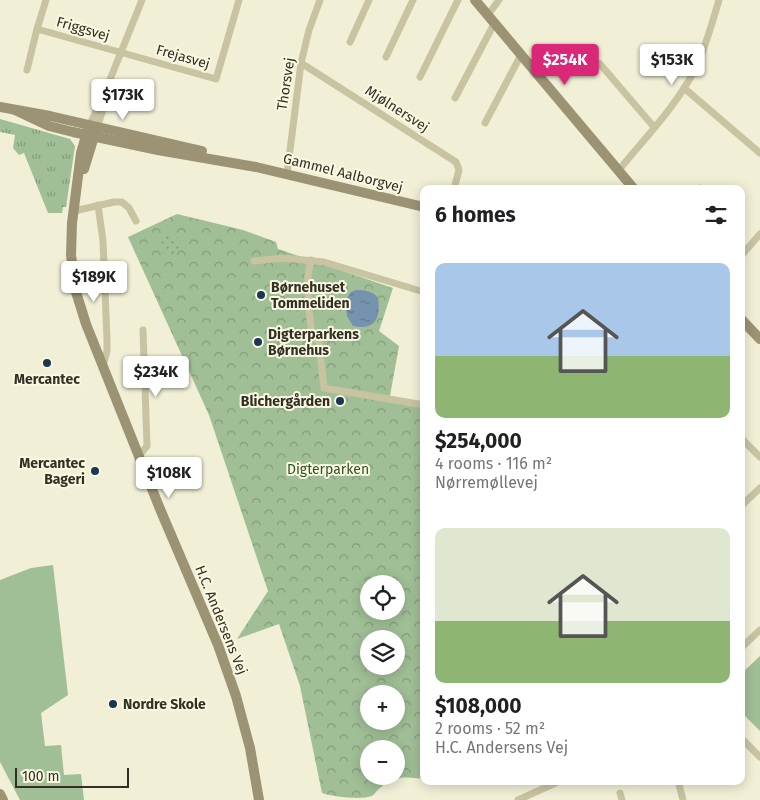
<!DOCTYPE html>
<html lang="en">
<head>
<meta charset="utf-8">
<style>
	:root { --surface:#fff; --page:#f6f6f6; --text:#202124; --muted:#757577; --accent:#db2777 }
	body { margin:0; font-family:"Fira Sans",sans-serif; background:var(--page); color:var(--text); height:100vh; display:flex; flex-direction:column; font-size:19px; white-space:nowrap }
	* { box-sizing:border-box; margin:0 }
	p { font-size:16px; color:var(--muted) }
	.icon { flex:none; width:28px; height:28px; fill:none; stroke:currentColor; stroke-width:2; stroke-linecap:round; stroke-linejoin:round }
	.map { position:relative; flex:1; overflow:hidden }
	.drawer { position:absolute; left:420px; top:185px; width:325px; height:600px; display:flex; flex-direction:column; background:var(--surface); border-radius:10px; box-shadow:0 2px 12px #0003 }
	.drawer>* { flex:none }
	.buttons { position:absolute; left:360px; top:575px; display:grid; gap:10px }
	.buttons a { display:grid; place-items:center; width:45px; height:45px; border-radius:50%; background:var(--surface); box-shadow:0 2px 12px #0003; font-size:25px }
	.scale { position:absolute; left:15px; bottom:12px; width:114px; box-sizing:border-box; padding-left:5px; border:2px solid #332f24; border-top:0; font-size:14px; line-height:18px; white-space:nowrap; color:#332f24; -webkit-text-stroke:4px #f9f8e1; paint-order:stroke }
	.price { position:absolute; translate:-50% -42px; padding:0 11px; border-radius:5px; background:#fff; color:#222; font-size:16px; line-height:32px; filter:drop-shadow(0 1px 2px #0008) }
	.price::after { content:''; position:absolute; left:50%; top:30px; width:15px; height:11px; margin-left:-8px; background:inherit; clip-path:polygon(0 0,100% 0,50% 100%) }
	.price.current { background:var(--accent); color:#fff }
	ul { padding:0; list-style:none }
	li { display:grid; align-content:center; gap:10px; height:265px; padding:0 15px }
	li span { display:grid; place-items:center; height:155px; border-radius:10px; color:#555 }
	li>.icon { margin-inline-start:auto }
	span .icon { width:90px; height:90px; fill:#fffc; stroke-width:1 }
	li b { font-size:21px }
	h2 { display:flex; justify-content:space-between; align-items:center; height:60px; padding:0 15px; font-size:21px }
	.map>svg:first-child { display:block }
	.grass { fill:url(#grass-tufts) }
	.park { fill:url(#park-crowns); fill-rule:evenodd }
	.garden { fill:url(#garden-dots) }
	.pitch { fill:#a0bf96 }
	.water { fill:url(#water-ripples) }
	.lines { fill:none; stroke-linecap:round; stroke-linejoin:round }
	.street { stroke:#c8c4a2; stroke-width:7 }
	.secondary { stroke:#9c9374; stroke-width:10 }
	.poi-dot { fill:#1a3854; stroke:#f9f8e1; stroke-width:2 }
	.labels { text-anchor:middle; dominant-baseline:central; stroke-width:4; stroke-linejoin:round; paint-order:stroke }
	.street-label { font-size:14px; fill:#332f24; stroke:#f9f8e1 }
	.poi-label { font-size:14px; font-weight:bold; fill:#332f24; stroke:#f9f8e1; text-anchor:start }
	.park-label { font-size:14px; fill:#315128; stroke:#f9f8e1 }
</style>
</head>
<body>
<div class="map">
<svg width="760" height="800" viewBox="0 0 760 800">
	<defs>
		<pattern id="grass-tufts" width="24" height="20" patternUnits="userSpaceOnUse" patternTransform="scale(1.25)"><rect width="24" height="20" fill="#a0bf96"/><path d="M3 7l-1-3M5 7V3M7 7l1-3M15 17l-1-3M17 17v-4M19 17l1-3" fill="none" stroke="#839c7a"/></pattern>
		<pattern id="park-crowns" width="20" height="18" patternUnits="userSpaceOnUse" patternTransform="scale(1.25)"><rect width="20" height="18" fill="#a0bf96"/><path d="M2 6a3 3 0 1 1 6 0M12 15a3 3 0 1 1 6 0" fill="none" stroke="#839c7a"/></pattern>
		<pattern id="garden-dots" width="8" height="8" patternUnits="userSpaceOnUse" patternTransform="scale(1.25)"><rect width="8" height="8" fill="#a0bf96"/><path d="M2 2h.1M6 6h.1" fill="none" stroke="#839c7a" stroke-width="1.8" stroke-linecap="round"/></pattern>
		<pattern id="water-ripples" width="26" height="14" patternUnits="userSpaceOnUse" patternTransform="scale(1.25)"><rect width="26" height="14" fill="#7593ae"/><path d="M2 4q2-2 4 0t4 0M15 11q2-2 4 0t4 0" fill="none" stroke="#61788d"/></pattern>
	</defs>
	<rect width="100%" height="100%" fill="#f1efd6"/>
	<polygon class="grass" points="0,119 70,139 75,146 66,207 63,207 62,213 48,213 24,153 19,155 13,148 15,135 0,132"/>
	<path class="park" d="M177,214L243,230L276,242L278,249L393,288L379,331L399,346L390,396L424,402V779C407,777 394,775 380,788C377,790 375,794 372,796C361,800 334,797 322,793L300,686L279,624L237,639L268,591L209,415L128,237ZM369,584H396V611H369ZM369,639H396V666H369ZM369,694H396V721H369ZM369,749H396V776H369Z"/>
	<circle class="garden" cx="170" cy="245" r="10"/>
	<g class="pitch">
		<polygon points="53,565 68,695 41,713 45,746 61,745 64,775 81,774 84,800 20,800 0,762 0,580 31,568"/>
		<polygon points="760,656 760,731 741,712 741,674"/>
		<polygon points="416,745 424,746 423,763 412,762"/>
	</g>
	<path class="water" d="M356,290C365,290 373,291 378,298C381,318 375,331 353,326L347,316L345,301L351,292Z"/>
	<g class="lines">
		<g class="street">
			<polyline points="46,0 37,29 216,79 239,0"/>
			<polyline points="488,15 499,0"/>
			<polyline points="350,42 369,0"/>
			<polyline points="386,57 413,0"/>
			<polyline points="301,63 456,162 459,170 454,189"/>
			<polyline points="600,64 654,127"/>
			<polyline points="27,70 37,29"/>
			<polyline points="420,77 458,0"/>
			<polyline points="684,88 760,153"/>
			<polyline points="455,98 495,22"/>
			<polyline points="485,123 521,55"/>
			<polyline points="89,126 103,97 142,0"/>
			<polyline points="97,127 102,113 103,100"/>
			<path d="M619,170C644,139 678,104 695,69C706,47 712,23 719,0"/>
			<polyline points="287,174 301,63 309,30 320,0"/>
			<polyline points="700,189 700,188"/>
			<polyline points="98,205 103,241 107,340 107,351 103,366"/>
			<polyline points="74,211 114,202 122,202 129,208 136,221"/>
			<polyline points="741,256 760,234"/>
			<polyline points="311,260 308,275 308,304 312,333 319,343 324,388 424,405"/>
			<polyline points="254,261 283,258 324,262 424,292"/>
			<polyline points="741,438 760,457"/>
			<polyline points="139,456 147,446 143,330"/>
			<polyline points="741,506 760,488"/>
			<polyline points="741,648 760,630"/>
			<polyline points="741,738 760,757"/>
			<polyline points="678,781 683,800"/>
			<polyline points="620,793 622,800"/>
			<polyline points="518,800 560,781"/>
		</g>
		<g class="secondary">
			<polyline points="475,0 634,189"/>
			<polyline points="0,107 50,116 202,151"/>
			<polyline points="15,110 49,126 73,132 158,150 256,167 424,207"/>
			<polyline points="89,126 81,153 72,223 71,255 76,292 86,324 160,509 218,645 236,696 250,748 259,800"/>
			<polyline points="84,169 96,130"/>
			<polyline points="741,319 760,339"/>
			<polyline points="0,794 3,800"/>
		</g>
	</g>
	<g class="poi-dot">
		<circle cx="261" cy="295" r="5"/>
		<circle cx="258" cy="342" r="5"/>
		<circle cx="47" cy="363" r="5"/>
		<circle cx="340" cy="401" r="5"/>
		<circle cx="95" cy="471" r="5"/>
		<circle cx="113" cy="704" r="5"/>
	</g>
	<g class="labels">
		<g class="street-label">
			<text transform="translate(83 29) rotate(16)">Friggsvej</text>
			<text transform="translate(183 57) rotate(16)">Frejasvej</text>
			<text transform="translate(286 84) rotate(-81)">Thorsvej</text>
			<text transform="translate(397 109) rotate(33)">Mjølnersvej</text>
			<text transform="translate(343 173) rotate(14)">Gammel Aalborgvej</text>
			<text transform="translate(221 620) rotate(68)">H.C. Andersens Vej</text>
		</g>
		<g class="poi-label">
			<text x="271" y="287">Børnehuset<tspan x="271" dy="16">Tommeliden</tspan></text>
			<text x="268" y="334">Digterparkens<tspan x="268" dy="16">Børnehus</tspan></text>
			<text x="47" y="379" text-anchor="middle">Mercantec</text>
			<text x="330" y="401" text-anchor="end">Blichergården</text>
			<text x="85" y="463" text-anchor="end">Mercantec<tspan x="85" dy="16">Bageri</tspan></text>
			<text x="123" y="704">Nordre Skole</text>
		</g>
		<g class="park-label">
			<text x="328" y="469">Digterparken</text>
		</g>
	</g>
</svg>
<div class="buttons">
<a><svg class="icon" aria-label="locate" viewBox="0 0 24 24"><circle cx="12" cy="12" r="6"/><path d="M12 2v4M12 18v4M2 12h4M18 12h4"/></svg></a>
<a><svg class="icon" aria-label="layers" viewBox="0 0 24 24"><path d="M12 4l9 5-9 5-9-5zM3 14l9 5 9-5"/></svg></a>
<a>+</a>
<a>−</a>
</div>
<div class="scale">100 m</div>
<b class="price current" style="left:565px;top:86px">$254K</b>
<b class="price" style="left:672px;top:86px">$153K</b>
<b class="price" style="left:123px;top:121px">$173K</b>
<b class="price" style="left:94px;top:303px">$189K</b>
<b class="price" style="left:156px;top:398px">$234K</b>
<b class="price" style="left:169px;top:499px">$108K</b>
<section class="drawer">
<h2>6 homes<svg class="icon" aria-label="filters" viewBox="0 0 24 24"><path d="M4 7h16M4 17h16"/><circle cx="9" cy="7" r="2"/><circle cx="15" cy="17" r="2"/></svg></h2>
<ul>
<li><span style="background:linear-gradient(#a9c7e8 60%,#8fb573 0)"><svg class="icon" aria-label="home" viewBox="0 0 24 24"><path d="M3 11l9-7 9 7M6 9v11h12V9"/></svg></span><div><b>$254,000</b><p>4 rooms · 116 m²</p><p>Nørremøllevej</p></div></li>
<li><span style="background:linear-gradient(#dfe7d0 60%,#8fb573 0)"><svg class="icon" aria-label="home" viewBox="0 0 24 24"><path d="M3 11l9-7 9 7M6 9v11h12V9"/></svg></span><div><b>$108,000</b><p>2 rooms · 52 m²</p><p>H.C. Andersens Vej</p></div></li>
</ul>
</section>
</div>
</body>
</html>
